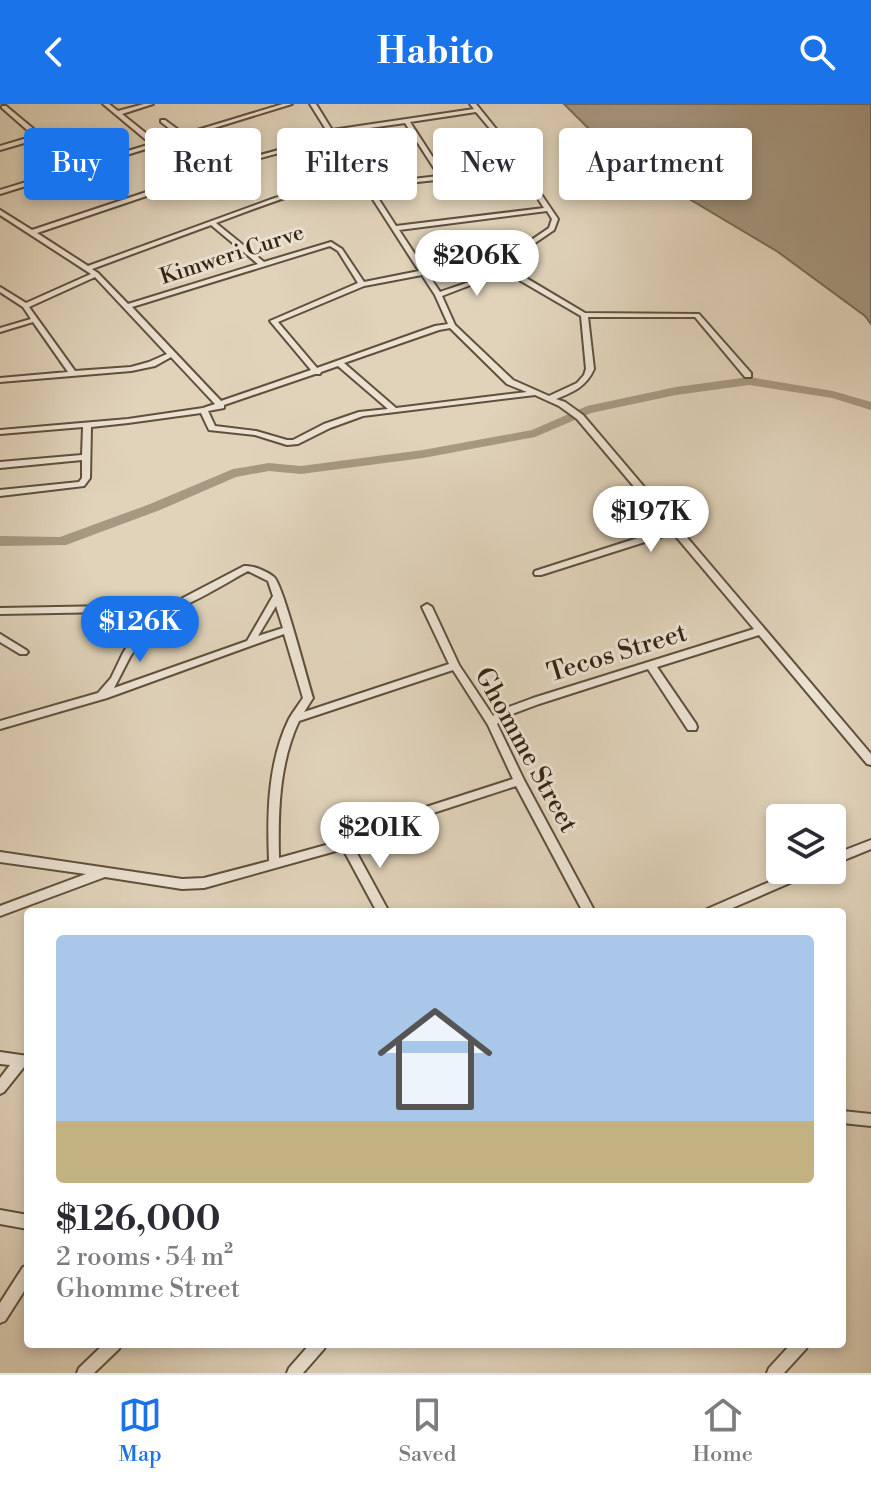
<!DOCTYPE html>
<html lang="en">
<head>
<meta charset="utf-8">
<style>
	:root { --surface:#fff; --page:#f2f2f3; --text:#2b2b33; --muted:#7c7c81; --line:#e1e1e2; --accent:#1a73e8 }
	body { margin:0; font-family:"Libre Bodoni",serif; background:var(--page); color:var(--text); height:100vh; display:flex; flex-direction:column; font-size:30px; white-space:nowrap }
	* { box-sizing:border-box; margin:0 }
	p { font-size:26px; color:var(--muted) }
	.icon { flex:none; width:44px; height:44px; fill:none; stroke:currentColor; stroke-width:2; stroke-linecap:round; stroke-linejoin:round }
	.map { position:relative; flex:1; overflow:hidden }
	.drawer { position:absolute; left:24px; top:804px; width:822px; height:440px; display:flex; flex-direction:column; background:var(--surface); border-radius:8px; box-shadow:0 4px 12px #0003 }
	.drawer>* { flex:none }
	.banner { position:absolute; left:24px; top:24px; width:824px; height:72px; display:flex; gap:16px }
	.fabs { position:absolute; left:766px; top:700px; display:grid; gap:16px }
	.fabs a { display:grid; place-items:center; width:80px; height:80px; border-radius:8px; background:var(--surface); box-shadow:0 4px 12px #0003; font-size:40px }
	.price { position:absolute; translate:-50% -68px; padding:0 18px; border-radius:28px; background:#fff; color:#222; font-size:26px; line-height:52px; filter:drop-shadow(0 2px 4px #0008) }
	.price::after { content:''; position:absolute; left:50%; top:48px; width:24px; height:18px; margin-left:-12px; background:inherit; clip-path:polygon(0 0,100% 0,50% 100%) }
	.price.selected { background:var(--accent); color:#fff }
	ul { padding:0; list-style:none }
	li { display:grid; align-content:center; gap:16px; height:424px; padding:0 32px }
	li span { display:grid; place-items:center; height:248px; border-radius:8px; color:#555 }
	li>.icon { margin-inline-start:auto }
	span .icon { width:144px; height:144px; fill:#fffc; stroke-width:1 }
	li b { font-size:34px }
	.tag { padding:0 28px; border-radius:8px; background:var(--surface); box-shadow:0 4px 12px #0003; font-size:28px; line-height:72px }
	.tag.selected { background:var(--accent); color:#fff }
	header { display:flex; justify-content:space-between; align-items:center; height:104px; padding:0 32px; background:var(--accent); color:#fff; font-size:36px; font-weight:700 }
	.tabs { display:flex; justify-content:space-around; align-items:center; height:112px; border-top:2px solid var(--line); background:var(--surface); font-size:22px; color:var(--muted) }
	.tabs a { display:grid; justify-items:center; gap:4px }
	.tabs .selected { color:var(--accent) }
	.map>svg:first-child { display:block }
	.water { fill:#a69881; stroke:#796a55; stroke-width:2 }
	.lines { fill:none; stroke-linecap:round; stroke-linejoin:round }
	.river { fill:#a69881; fill-rule:evenodd }
	.minor-casing { stroke:#60503d; stroke-width:4 }
	.minor { fill:#ebe2d2; fill-rule:evenodd }
	.labels { text-anchor:middle; dominant-baseline:central; stroke-width:6; stroke-linejoin:round; paint-order:stroke }
	.far-street-label { font-size:22px; fill:#352413; stroke:#ebe2d2 }
	.street-label { font-size:26px; fill:#352413; stroke:#ebe2d2 }
</style>
</head>
<body>
<header><svg class="icon" aria-label="back" viewBox="0 0 24 24"><path d="M15 5l-7 7 7 7"/></svg>Habito<svg class="icon" aria-label="search" viewBox="0 0 24 24"><circle cx="10" cy="10" r="6"/><path d="M15 15l6 6"/></svg></header>
<div class="map">
<svg width="871" height="1269" viewBox="0 0 871 1269">
	<rect width="100%" height="100%" fill="#e0d3ba"/>
	<filter id="stains"><feTurbulence type="fractalNoise" baseFrequency=".0025" numOctaves="4"/><feColorMatrix values="0 0 0 0 .2 0 0 0 0 .09 0 0 0 0 .02 0 0 0 .5 -.17"/></filter>
	<radialGradient id="worn" r=".72"><stop offset=".6" stop-color="#630" stop-opacity="0"/><stop offset="1" stop-color="#630" stop-opacity=".3"/></radialGradient>
	<polygon class="water" points="564,0 871,0 871,220 865,212 778,148 649,71 596,32"/>
	<g class="lines">
		<polygon class="river" points="749,273 833,287 871,298 871,306 832,294 749,281 676,291 591,309 535,333 423,354 301,370 269,367 236,373 160,406 66,441 0,442 0,432 60,433 150,400 233,365 269,359 301,362 423,346 532,326 587,302 676,283"/>
		<g class="minor-casing">
			<g id="minor">
				<polygon points="103,0 109,0 118,7 144,0 153,0 122,10 157,38 179,32 161,18 161,16 165,16 184,30 283,0 292,0 0,90 0,86 72,64 38,35 0,46 0,42 34,32 2,4 2,2 6,2 78,62 151,40"/>
				<path d="M310,0H316L332,26L474,5L470,0H476L501,31L558,115L554,126L507,158L506,162L585,209L699,210L751,269V273H745L695,213H588L594,265C586,283 573,288 556,295L565,298L583,311L871,650V661L867,660L759,531L657,563L696,620L697,623L696,626H688L648,565L539,600L504,613L497,620L524,676L595,808H583L516,682L433,709L353,742L389,808H377L343,745L204,784L182,785L105,773L0,812V802L86,770L0,758V748L182,775L204,774L269,757C267,709 268,658 289,615C293,608 299,600 303,594L284,530L107,594L0,625V617L98,589L111,574L123,549L137,527L140,510L113,508L0,510V504L113,502L154,505L179,496L244,462C252,461 267,467 274,473C283,481 307,575 313,594L304,608L449,560L422,503L427,500L432,503L459,561L493,612L498,607L533,594L754,525L673,429L541,471H535L534,469L535,467L669,424L577,315L559,302L535,291L363,312L330,324L298,340L287,341L255,331L209,326L201,309L128,319L91,323L90,374L84,382L0,392V386L79,378L82,374V356L0,364V358L82,351L83,323L0,330V326L128,315L203,304L215,300L171,253L155,262L131,267L0,278V274L68,268L33,218L0,228V224L31,215L23,203L0,188V183L26,199L91,170L0,111V106L32,126L249,54L330,32ZM476,8L497,33L517,64L445,72L410,18ZM405,19L439,72L368,80L360,73L334,29ZM331,35L354,73L329,77L272,95L88,162L37,129L253,56ZM520,67L544,104L396,122L371,83ZM357,76L365,83L419,167L364,178L342,145L331,138L264,158L216,119C262,102 308,83 357,76ZM547,107L552,115L549,124L502,156C495,172 456,182 440,188L399,126ZM211,121L258,160L128,200L98,169L92,165ZM330,142L338,147L358,179L270,217L311,266L221,297L132,203ZM502,166L581,212L586,265L584,271L577,279L549,292L513,276L455,221L442,192L481,177ZM422,171L435,191L448,220L435,222L317,264L278,218L364,182ZM95,173L167,250L149,258L131,263L75,267L29,203ZM450,224L507,280L527,288L396,304L344,259L439,226ZM338,262L388,305L359,308L324,320L293,336H287L256,327L215,322L208,307L224,304V301L315,270H320L321,268ZM248,467L268,477L273,492L247,537L114,584L130,553L147,527L150,511C178,510 222,481 248,467ZM276,502L283,524L258,532ZM453,566L488,621L513,675L426,703L344,736L279,754C278,707 279,660 299,617Z"/>
				<polygon points="0,530 26,546 28,548 26,550 20,550 0,538"/>
				<polygon points="871,736 871,745 832,761 832,751"/>
				<polygon points="797,766 814,766 813,769 723,808 705,808 707,805"/>
				<polygon points="0,948 28,952 28,962 24,963 4,988 0,990 0,974 10,961 0,960"/>
				<polygon points="842,1007 871,1010 871,1022 842,1019"/>
				<polygon points="0,1106 28,1111 28,1125 0,1120"/>
				<polygon points="28,1161 28,1181 5,1217 0,1219 0,1199 23,1163"/>
				<polygon points="104,1240 121,1240 119,1245 94,1269 77,1269 79,1264"/>
				<polygon points="310,1240 326,1240 324,1245 303,1269 287,1269 289,1264"/>
				<polygon points="791,1240 808,1240 806,1245 784,1269 767,1269 769,1264"/>
			</g>
		</g>
		<use href="#minor" class="minor"/>
	</g>
	<g class="labels">
		<g class="far-street-label">
			<text transform="translate(232 151) rotate(-18)">Kimweri Curve</text>
		</g>
		<g class="street-label">
			<text transform="translate(617 549) rotate(-17)">Tecos Street</text>
			<text transform="translate(526 646) rotate(61)">Ghomme Street</text>
		</g>
	</g>
	<rect width="100%" height="100%" filter="url(#stains)"/>
	<rect width="100%" height="100%" fill="url(#worn)"/>
</svg>
<div class="fabs">
<a><svg class="icon" aria-label="layers" viewBox="0 0 24 24"><path d="M12 4l9 5-9 5-9-5zM3 14l9 5 9-5"/></svg></a>
</div>
<b class="price" style="left:477px;top:194px">$206K</b>
<b class="price" style="left:651px;top:450px">$197K</b>
<b class="price selected" style="left:140px;top:560px">$126K</b>
<b class="price" style="left:380px;top:766px">$201K</b>
<div class="banner">
<a class="tag selected">Buy</a>
<a class="tag">Rent</a>
<a class="tag">Filters</a>
<a class="tag">New</a>
<a class="tag">Apartment</a>
</div>
<section class="drawer">
<ul>
<li><span style="background:linear-gradient(#a9c7e8 75%,#c2b280 0)"><svg class="icon" aria-label="home" viewBox="0 0 24 24"><path d="M3 11l9-7 9 7M6 9v11h12V9"/></svg></span><div><b>$126,000</b><p>2 rooms · 54 m²</p><p>Ghomme Street</p></div></li>
</ul>
</section>
</div>
<nav class="tabs">
<a class="selected"><svg class="icon" aria-label="map" viewBox="0 0 24 24"><path d="M3 6l6-2 6 2 6-2v14l-6 2-6-2-6 2zM9 4v14M15 6v14"/></svg>Map</a>
<a><svg class="icon" aria-label="saved" viewBox="0 0 24 24"><path d="M7 4h10v16l-5-4-5 4z"/></svg>Saved</a>
<a><svg class="icon" aria-label="home" viewBox="0 0 24 24"><path d="M3 11l9-7 9 7M6 9v11h12V9"/></svg>Home</a>
</nav>
</body>
</html>
